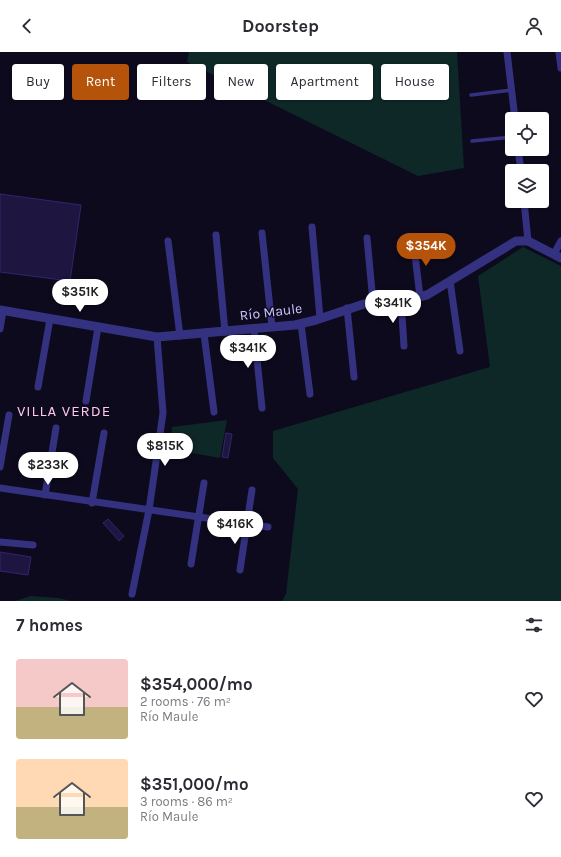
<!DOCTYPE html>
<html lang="en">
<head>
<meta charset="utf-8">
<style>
	:root { --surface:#fff; --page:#f2f2f3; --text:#2b2b33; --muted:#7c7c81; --accent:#b45309 }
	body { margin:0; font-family:Karla,sans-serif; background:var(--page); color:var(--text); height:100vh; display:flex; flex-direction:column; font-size:15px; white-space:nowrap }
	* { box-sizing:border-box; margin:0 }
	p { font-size:13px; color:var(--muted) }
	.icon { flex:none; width:22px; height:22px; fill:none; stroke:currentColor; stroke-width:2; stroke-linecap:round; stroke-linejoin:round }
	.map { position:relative; height:549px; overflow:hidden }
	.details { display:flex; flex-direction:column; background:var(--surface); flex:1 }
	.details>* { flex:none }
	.guide { position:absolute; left:12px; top:12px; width:537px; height:36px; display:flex; gap:8px }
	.tools { position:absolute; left:505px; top:60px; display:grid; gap:8px }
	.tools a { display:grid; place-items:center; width:44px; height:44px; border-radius:4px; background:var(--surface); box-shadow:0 1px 3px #0004; font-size:20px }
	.price { position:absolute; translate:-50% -34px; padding:0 9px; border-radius:14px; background:#fff; color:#222; font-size:13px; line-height:26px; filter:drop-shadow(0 1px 2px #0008) }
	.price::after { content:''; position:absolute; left:50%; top:24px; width:12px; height:9px; margin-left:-6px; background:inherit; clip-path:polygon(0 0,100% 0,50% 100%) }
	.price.on { background:var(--accent); color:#fff }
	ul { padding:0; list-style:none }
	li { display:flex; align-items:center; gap:12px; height:100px; padding:0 16px }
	li span { display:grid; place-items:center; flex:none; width:112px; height:80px; border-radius:4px; color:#555 }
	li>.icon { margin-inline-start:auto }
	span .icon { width:48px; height:48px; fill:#fffc; stroke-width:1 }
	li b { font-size:17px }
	h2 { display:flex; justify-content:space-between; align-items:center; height:48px; padding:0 16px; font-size:17px }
	.chip { padding:0 14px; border-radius:4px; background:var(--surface); box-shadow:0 1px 3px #0004; font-size:14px; line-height:36px }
	.chip.on { background:var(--accent); color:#fff }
	header { display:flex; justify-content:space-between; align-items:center; height:52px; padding:0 16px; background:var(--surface); font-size:18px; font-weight:700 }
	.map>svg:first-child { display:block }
	.green { fill:#0d2827 }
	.building { fill:#1e1540; stroke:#33256e }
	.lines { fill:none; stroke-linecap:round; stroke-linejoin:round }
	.service { stroke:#343280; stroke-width:3.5 }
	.minor { stroke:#343280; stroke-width:7 }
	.tertiary { stroke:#343280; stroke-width:9 }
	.labels { text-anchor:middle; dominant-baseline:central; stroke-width:3; stroke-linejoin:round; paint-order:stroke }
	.street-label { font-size:14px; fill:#cdc7ff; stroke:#0e0a1e }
	.neighbourhood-label { font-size:15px; letter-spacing:1px; fill:#ffc9ec; stroke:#0e0a1e }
</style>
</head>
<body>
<header><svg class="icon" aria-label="back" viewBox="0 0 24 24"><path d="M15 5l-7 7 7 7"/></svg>Doorstep<svg class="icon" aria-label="person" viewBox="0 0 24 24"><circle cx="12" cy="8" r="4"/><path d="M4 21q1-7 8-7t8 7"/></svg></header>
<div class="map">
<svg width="561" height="549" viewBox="0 0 561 549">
	<rect width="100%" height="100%" fill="#0e0a1e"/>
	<g class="green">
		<polygon points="189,0 457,0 464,116 418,124 187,10"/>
		<polygon points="523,195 561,214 561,549 282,549 286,542 298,437 273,406 273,379 490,315 478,224"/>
		<polygon points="227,368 220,406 170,397 172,375"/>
		<polygon points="31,544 58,546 71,549 15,549"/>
	</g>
	<g class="building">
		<polygon points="0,142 81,153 70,229 0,220"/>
		<polygon points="226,381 232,382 228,406 222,405"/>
		<polygon points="108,467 124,484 119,489 103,471"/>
		<polygon points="0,500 31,505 28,523 0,519"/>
	</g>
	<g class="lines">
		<g class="service">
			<polyline points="471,43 512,38"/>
			<polyline points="472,89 512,85"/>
		</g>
		<g class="minor">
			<polyline points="507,0 515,67"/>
			<polyline points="559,0 561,16"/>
			<polyline points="518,97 521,119"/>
			<polyline points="524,149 528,189"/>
			<polyline points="312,175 320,266"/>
			<polyline points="262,181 272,275"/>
			<polyline points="216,183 225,280"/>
			<polyline points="367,186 373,250"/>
			<polyline points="413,186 420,245"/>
			<polyline points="168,189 180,284"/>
			<polyline points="554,202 561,189"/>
			<polyline points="450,229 460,299"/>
			<polyline points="401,248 404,294"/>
			<polyline points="347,256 354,325"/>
			<polyline points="301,272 310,342"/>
			<polyline points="0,277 3,259"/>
			<polyline points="254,277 262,356"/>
			<polyline points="204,282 214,360"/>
			<polyline points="38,335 50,267"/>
			<polyline points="86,349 98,275"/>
			<polyline points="0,415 9,363"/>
			<polyline points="0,436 268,475"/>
			<polyline points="45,443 56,376"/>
			<polyline points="92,451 104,381"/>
			<polyline points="0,490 33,493"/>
			<polyline points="191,512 204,431"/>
			<polyline points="240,518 252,438"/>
			<polyline points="132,542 149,458 163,361 157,285"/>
		</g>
		<polyline class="tertiary" points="0,258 157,285 295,273 316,268 364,252 410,247 427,243 516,189 528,189 561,206"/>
	</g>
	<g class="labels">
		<g class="street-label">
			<text transform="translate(271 260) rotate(-7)">Río Maule</text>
		</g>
		<g class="neighbourhood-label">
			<text x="64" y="359">VILLA VERDE</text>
		</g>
	</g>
</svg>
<div class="tools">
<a><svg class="icon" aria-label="locate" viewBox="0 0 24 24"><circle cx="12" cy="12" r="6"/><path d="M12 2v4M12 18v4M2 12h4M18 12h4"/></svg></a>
<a><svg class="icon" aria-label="layers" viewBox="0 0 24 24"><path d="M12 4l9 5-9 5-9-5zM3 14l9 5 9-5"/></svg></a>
</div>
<b class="price on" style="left:426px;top:215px">$354K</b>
<b class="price" style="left:80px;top:261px">$351K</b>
<b class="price" style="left:393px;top:272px">$341K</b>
<b class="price" style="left:248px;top:317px">$341K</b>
<b class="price" style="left:165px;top:415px">$815K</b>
<b class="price" style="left:48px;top:434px">$233K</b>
<b class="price" style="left:235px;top:493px">$416K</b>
<div class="guide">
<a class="chip">Buy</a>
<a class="chip on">Rent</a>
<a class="chip">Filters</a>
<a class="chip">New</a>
<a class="chip">Apartment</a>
<a class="chip">House</a>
</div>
</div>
<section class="details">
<h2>7 homes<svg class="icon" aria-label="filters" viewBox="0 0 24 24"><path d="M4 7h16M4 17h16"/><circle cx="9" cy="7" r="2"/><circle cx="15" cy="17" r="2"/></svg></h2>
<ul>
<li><span style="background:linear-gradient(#f6c9c9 60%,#c2b280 0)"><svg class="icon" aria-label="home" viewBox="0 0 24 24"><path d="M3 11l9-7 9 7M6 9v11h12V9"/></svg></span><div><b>$354,000/mo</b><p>2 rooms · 76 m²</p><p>Río Maule</p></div><svg class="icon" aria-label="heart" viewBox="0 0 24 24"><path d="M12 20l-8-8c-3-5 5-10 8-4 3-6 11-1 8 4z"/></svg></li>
<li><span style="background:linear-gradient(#ffd9b3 60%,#c2b280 0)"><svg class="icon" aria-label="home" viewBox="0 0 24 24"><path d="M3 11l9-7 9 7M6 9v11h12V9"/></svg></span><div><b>$351,000/mo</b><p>3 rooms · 86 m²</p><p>Río Maule</p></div><svg class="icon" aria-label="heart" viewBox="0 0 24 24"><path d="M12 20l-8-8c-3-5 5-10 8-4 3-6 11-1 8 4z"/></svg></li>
</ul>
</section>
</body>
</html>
